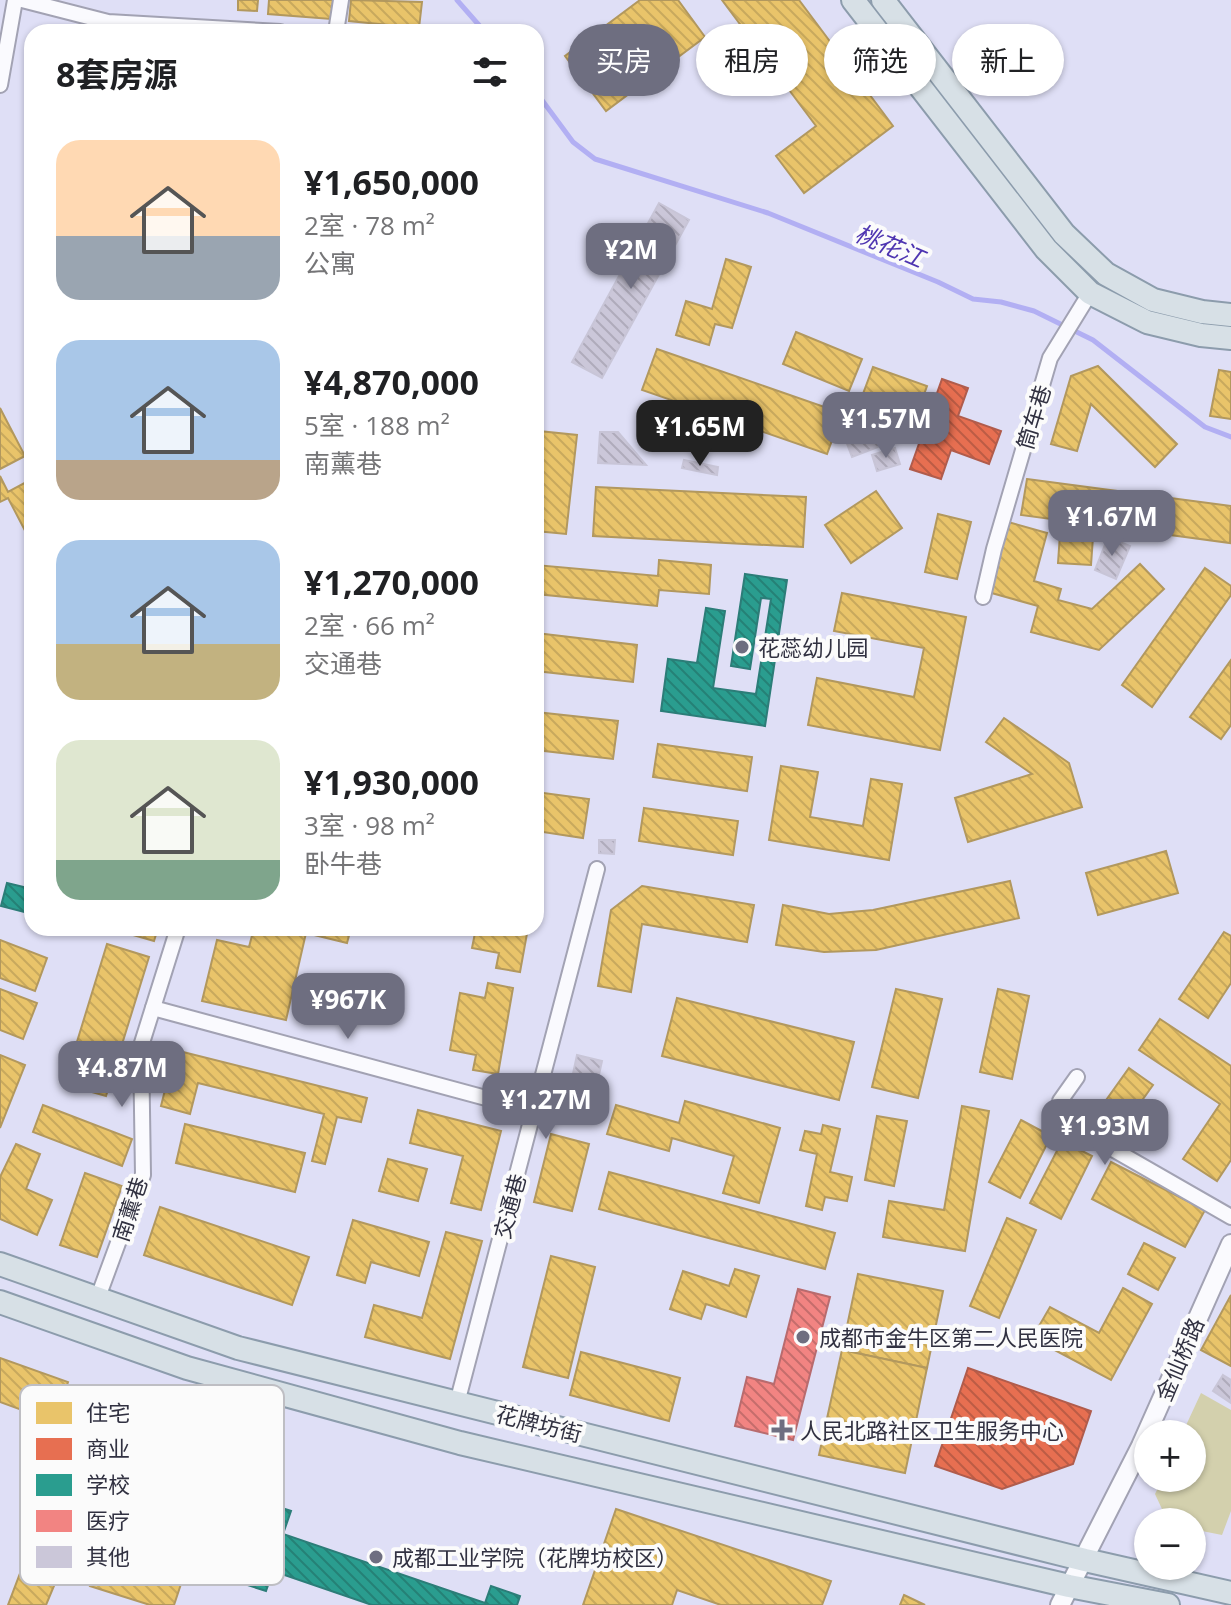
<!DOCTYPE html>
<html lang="zh">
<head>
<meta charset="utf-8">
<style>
	:root { --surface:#fff; --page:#f2f2f2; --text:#202124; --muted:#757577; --accent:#6e6e80 }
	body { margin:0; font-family:"Open Sans","Noto Sans SC",sans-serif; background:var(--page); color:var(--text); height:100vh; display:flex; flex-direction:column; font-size:30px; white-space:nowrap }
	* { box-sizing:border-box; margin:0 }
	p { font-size:26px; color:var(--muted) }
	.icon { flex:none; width:44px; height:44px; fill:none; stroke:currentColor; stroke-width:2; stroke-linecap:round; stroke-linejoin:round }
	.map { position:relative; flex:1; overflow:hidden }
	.panel { position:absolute; left:24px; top:24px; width:520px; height:912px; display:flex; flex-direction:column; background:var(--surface); border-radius:24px; box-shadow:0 2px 6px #0004 }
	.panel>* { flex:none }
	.guide { position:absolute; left:568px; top:24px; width:542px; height:72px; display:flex; gap:16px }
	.buttons { position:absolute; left:1134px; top:1420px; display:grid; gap:16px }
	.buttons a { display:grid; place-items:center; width:72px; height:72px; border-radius:50%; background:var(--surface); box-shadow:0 2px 6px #0004; font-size:40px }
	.price { position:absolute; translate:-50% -68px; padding:0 18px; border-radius:16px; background:var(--accent); color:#fff; font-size:26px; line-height:52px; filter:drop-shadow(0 2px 4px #0008) }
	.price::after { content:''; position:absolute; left:50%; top:48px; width:24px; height:18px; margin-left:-12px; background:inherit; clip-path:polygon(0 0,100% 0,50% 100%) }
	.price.on { background:#222; color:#fff }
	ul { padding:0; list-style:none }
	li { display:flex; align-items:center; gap:24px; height:200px; padding:0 32px }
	li span { display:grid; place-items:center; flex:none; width:224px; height:160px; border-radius:24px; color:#555 }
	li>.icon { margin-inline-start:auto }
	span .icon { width:96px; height:96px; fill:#fffc; stroke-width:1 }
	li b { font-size:34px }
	h2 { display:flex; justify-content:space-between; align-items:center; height:96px; padding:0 32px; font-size:34px }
	.pill { padding:0 28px; border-radius:36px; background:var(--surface); box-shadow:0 2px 6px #0004; font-size:28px; line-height:72px }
	.pill.on { background:var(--accent); color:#fff }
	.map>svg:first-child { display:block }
	.green { fill:#d3d0ad }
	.homes { fill:url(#homes-back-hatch); stroke:#b2985e; stroke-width:2 }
	.shops { fill:url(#shops-back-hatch); stroke:#b05c4c; stroke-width:2 }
	.schools { fill:url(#schools-back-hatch); stroke:#2c7d78; stroke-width:2 }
	.health { fill:url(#health-back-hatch); stroke:#b86b6e; stroke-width:2 }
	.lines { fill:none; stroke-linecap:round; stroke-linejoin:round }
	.stream { stroke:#b2aff3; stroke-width:5 }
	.building { fill:url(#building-back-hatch); stroke:#c8c5d7; stroke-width:2 }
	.minor-casing { stroke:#a2a2b3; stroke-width:18 }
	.tertiary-casing { stroke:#a2a2b3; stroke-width:22 }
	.primary-casing { stroke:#8c9cac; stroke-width:26 }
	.minor { stroke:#fafafe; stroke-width:14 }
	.tertiary { stroke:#fafafe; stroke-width:18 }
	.primary { stroke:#d7e0e6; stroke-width:22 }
	.poi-dot { fill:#6e6e80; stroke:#fbfbfb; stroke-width:3 }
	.labels { text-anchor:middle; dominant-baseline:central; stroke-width:8; stroke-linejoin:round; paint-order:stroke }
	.street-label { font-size:22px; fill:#313141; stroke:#fbfbfb }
	.poi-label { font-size:22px; fill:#313141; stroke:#fbfbfb; text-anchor:start }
	.water-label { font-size:24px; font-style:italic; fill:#4e35b1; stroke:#fbfbfb }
	.key { fill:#fbfbfb; stroke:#bebec3; stroke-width:2 }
	.key-label { font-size:22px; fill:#313141 }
</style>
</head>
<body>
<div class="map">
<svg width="1231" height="1605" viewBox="0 0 1231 1605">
	<defs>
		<pattern id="homes-back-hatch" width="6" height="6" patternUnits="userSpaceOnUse" patternTransform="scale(2)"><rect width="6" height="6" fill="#e9c46a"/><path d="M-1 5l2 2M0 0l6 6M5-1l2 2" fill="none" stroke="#c8a95d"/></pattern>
		<pattern id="shops-back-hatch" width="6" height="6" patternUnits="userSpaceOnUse" patternTransform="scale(2)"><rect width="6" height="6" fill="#e76f51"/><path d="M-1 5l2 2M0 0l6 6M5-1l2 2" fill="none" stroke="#bc5c45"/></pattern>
		<pattern id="schools-back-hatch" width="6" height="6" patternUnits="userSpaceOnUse" patternTransform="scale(2)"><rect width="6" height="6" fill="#2a9d8f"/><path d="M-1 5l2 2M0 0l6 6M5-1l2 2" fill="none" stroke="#258176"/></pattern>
		<pattern id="health-back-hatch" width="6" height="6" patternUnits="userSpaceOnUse" patternTransform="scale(2)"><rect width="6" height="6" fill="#f28482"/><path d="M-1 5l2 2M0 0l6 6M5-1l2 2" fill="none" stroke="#c56d6c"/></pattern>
		<pattern id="building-back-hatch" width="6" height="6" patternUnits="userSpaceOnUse" patternTransform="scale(2)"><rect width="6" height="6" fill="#cbc7d9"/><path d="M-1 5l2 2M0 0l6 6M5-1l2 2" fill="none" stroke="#afabbb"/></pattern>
	</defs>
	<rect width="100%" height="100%" fill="#dfdff6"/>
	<polygon class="green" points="1201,1393 1231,1410 1231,1511 1222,1535 1192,1529 1192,1522 1168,1522 1155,1494 1163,1478 1192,1478 1192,1434 1182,1434"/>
	<g class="homes">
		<polygon points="238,0 258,0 257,11 238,10"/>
		<polygon points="269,0 333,0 331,19 268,14"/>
		<polygon points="351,0 422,2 419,28 349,21"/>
		<polygon points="640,0 678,0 705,37 606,111 565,56"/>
		<polygon points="722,0 799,0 893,126 804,193 776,156 816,126"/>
		<polygon points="726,259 751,267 732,328 715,324 709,345 676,335 686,301 712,309"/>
		<polygon points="796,332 862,359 849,391 783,364"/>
		<polygon points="657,349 842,413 827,454 642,390"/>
		<polygon points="1098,366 1177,444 1155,467 1091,404 1077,451 1051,444 1071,376"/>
		<polygon points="873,367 927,386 914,422 860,402"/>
		<polygon points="1219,370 1231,372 1231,419 1210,416"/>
		<polygon points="0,408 25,456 0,469"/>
		<polygon points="539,431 577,435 566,534 536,531 536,454"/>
		<polygon points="0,476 8,492 32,479 32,544 8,498 0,502"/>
		<polygon points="1027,479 1231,506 1230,543 1021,515"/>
		<polygon points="596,487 806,497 803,547 593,536"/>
		<polygon points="876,491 902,528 851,563 825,525"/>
		<polygon points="938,514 971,522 957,579 925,572"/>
		<polygon points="1008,522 1047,533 1034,581 1061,589 1058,600 1092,609 1140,564 1164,589 1099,650 1031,632 1038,606 988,592"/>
		<polygon points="1060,534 1093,537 1091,565 1058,563"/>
		<polygon points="659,560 711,565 709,594 659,590 657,606 536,594 536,565 658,576"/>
		<polygon points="1205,568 1231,586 1231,595 1152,707 1122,685"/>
		<polygon points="842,593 966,617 940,750 808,725 817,678 914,697 924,648 834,631"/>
		<polygon points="536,633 637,645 633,682 536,671"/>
		<polygon points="1231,660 1231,725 1221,739 1190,717"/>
		<polygon points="536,712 618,721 613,759 536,750"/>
		<polygon points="1004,718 1069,763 1082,807 968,842 955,798 1032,774 986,742"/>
		<polygon points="658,744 752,757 747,791 653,777"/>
		<polygon points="781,766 818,772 810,817 863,826 871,779 902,784 889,860 769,840"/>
		<polygon points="536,792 589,799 583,838 536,831"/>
		<polygon points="644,808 738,821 733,855 639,841"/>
		<polygon points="1166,851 1178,893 1098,915 1086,873"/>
		<polygon points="1010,881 1019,918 876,950 824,952 776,945 783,905 829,914 873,910"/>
		<polygon points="642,886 754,905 747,942 642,924 631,992 598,986 611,910"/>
		<polygon points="117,928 158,928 154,941 116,930"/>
		<polygon points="254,928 351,928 347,943 306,933 286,1020 202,1001 217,940 249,947"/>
		<polygon points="476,928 528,928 520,972 496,968 499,953 472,948"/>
		<polygon points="1224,932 1231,936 1231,983 1208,1018 1179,999"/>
		<polygon points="0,940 47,958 35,991 0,978"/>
		<polygon points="107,944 149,957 106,1096 64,1084"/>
		<polygon points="488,983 513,988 498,1074 473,1070 476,1055 450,1050 460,993 485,998"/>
		<polygon points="0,989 37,1003 23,1039 0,1030"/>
		<polygon points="896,989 942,999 918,1098 872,1087"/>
		<polygon points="998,989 1029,996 1012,1079 980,1072"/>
		<polygon points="677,998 854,1042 839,1100 662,1056"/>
		<polygon points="1160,1019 1231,1066 1231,1160 1217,1181 1183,1159 1220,1104 1139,1050"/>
		<polygon points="175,1050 367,1098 361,1122 337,1117 325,1164 312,1161 324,1114 198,1083 190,1114 161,1106"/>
		<polygon points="0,1055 25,1065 0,1128"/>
		<polygon points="1129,1068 1153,1085 1128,1120 1104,1103"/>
		<polygon points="685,1101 780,1128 759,1203 723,1193 734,1156 672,1138 669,1151 607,1134 616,1105 679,1123"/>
		<polygon points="43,1105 132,1139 122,1166 33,1132"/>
		<polygon points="962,1106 989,1111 965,1251 883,1237 889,1201 944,1210"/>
		<polygon points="418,1110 501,1131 481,1210 451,1203 463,1156 410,1143"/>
		<polygon points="877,1116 907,1121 894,1186 865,1180"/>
		<polygon points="1021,1120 1051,1136 1020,1198 989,1182"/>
		<polygon points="185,1124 305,1153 295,1192 176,1163"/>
		<polygon points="823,1125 840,1129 830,1172 852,1177 847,1201 825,1197 822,1210 806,1206 817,1154 800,1150 805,1131 821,1134"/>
		<polygon points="551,1134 589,1144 572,1211 534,1202"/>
		<polygon points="1062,1141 1092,1156 1061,1219 1030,1203"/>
		<polygon points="16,1144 40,1154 26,1189 52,1200 37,1235 0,1219 0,1177"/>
		<polygon points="388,1159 427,1169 418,1201 379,1191"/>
		<polygon points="1111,1162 1205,1210 1185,1247 1092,1199"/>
		<polygon points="609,1172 835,1233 825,1269 599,1209"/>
		<polygon points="85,1173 122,1186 97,1257 60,1245"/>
		<polygon points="160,1207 309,1257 292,1305 144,1255"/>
		<polygon points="1007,1218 1036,1230 999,1318 970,1306"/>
		<polygon points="353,1220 429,1242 419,1276 371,1262 365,1283 337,1275"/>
		<polygon points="446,1232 482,1241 450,1359 365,1337 374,1305 422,1318"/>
		<polygon points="1144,1243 1175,1258 1158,1290 1128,1274"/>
		<polygon points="551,1256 595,1267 568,1378 523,1367"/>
		<polygon points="735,1269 759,1276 746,1317 706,1304 701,1319 670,1309 683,1271 729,1286"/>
		<polygon points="858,1274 943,1291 927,1368 842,1350"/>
		<polygon points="1123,1288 1152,1304 1111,1380 1032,1338 1050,1307 1099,1333"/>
		<polygon points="1231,1295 1231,1366 1201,1350"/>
		<polygon points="842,1350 927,1368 905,1473 819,1455"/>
		<polygon points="581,1352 680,1378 669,1421 570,1395"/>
		<polygon points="0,1358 68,1382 55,1420 146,1452 131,1495 30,1459 44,1418 0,1402"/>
		<polygon points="616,1509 831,1581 822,1605 721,1605 677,1590 672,1605 583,1605"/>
		<polygon points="100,1555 182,1581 174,1605 150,1605 90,1586"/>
		<polygon points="22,1568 56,1581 46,1605 8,1605"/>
		<polygon points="904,1595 925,1605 900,1605"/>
	</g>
	<g class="shops">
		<polygon points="942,379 968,388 958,416 1001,431 989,464 951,450 941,479 910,469"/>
		<polygon points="968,1368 1091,1411 1073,1464 1002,1489 935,1466"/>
	</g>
	<g class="schools">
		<polygon points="745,574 787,580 765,726 661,711 668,659 697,663 706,608 725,611 713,688 756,694 771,599 761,598 750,669 731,666"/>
		<polygon points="7,883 32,889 32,914 1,906"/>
		<polygon points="254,1499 291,1511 283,1534 485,1603 491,1586 520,1596 517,1605 372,1605 273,1571 266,1591 226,1578"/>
	</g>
	<polygon class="health" points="798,1289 830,1297 793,1440 735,1426 747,1377 774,1384"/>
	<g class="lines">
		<g class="stream">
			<polyline points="457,0 485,32"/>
			<polyline points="536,92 573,142 595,159 768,213 938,282 973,299 1001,302 1034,311 1093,340 1205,427 1231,437"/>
		</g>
	</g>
	<g class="building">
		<polygon points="659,203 689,220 602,378 572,362"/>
		<polygon points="880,428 886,444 852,457 846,441"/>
		<polygon points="600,432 618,432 646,465 598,463"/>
		<polygon points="895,448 900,464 877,471 872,455"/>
		<polygon points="684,460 718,467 717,475 682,468"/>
		<polygon points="1108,537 1130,546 1116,579 1095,570"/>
		<polygon points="599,840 615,840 614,854 599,853"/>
		<polygon points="577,1055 602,1061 590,1116 565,1111"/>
		<polygon points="1223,1375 1231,1380 1231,1403 1213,1391"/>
	</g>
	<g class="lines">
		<g class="minor-casing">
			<g id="minor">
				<polyline points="22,0 108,22 280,32"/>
				<polyline points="336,32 341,0"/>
				<polyline points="0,85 15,0"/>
				<polyline points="983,597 994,549 1050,358 1090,293"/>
				<polyline points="153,1008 534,1111"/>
				<polyline points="1077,1077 1060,1101 1062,1112 1069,1124 1231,1217"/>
				<polyline points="97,1300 143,1175 141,1046 178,928"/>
				<polyline points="457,1403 597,869"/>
			</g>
		</g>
		<g class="tertiary-casing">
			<polyline id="tertiary" points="1060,1605 1141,1446 1231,1244"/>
		</g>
		<g class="primary-casing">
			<g id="primary">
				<polyline points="853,0 1046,249 1090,293 1147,322 1201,335 1231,338"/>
				<polyline points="883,0 1064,234 1106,274 1153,300 1202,312 1231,315"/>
				<polyline points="0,1264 238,1348 1085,1560 1231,1593"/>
				<polyline points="0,1302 187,1368 460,1443 1069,1586 1168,1605"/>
			</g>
		</g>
		<use href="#minor" class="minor"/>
		<use href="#tertiary" class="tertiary"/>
		<use href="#primary" class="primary"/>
	</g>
	<g class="poi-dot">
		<circle cx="742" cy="647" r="8"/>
		<circle cx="803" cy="1337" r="8"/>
		<path d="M778 1418h8v8h8v8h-8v8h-8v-8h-8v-8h8z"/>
		<circle cx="376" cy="1557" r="8"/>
	</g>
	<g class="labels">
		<g class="street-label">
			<text transform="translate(1033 417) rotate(-73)">筒车巷</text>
			<text transform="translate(509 1206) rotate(-75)">交通巷</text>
			<text transform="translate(129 1209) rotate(-72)">南薰巷</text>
			<text transform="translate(1179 1359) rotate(-67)">金仙桥路</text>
			<text transform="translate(539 1423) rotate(14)">花牌坊街</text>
		</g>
		<g class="poi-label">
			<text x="758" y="647">花蕊幼儿园</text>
			<text x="819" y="1337">成都市金牛区第二人民医院</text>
			<text x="800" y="1430">人民北路社区卫生服务中心</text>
			<text x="392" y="1557">成都工业学院（花牌坊校区）</text>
		</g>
		<g class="water-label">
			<text transform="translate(890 245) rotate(23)">桃花江</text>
		</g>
	</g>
	<rect x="20" y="1385" width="264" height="200" rx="12" class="key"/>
	<rect x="36" y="1402" width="36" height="22" fill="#e9c46a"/>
	<rect x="36" y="1438" width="36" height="22" fill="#e76f51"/>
	<rect x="36" y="1474" width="36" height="22" fill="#2a9d8f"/>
	<rect x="36" y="1510" width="36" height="22" fill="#f28482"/>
	<rect x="36" y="1546" width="36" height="22" fill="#cbc7d9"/>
	<g class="key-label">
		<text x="86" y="1421">住宅</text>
		<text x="86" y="1457">商业</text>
		<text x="86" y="1493">学校</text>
		<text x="86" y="1529">医疗</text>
		<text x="86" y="1565">其他</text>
	</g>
</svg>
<div class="buttons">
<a>+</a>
<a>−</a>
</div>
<b class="price" style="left:631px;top:291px">¥2M</b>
<b class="price" style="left:886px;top:460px">¥1.57M</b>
<b class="price on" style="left:700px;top:468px">¥1.65M</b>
<b class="price" style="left:1112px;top:558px">¥1.67M</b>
<b class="price" style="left:348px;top:1041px">¥967K</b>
<b class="price" style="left:122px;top:1109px">¥4.87M</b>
<b class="price" style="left:546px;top:1141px">¥1.27M</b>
<b class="price" style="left:1105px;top:1167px">¥1.93M</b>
<div class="guide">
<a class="pill on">买房</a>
<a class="pill">租房</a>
<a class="pill">筛选</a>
<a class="pill">新上</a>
</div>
<section class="panel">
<h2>8套房源<svg class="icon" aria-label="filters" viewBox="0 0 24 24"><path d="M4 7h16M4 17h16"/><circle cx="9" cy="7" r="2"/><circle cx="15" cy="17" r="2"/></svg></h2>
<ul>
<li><span style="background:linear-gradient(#ffd9b3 60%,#9aa5b1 0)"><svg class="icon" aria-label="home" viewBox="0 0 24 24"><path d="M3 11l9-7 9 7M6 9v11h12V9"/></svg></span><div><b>¥1,650,000</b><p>2室 · 78 m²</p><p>公寓</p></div></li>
<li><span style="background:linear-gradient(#a9c7e8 75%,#b9a48a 0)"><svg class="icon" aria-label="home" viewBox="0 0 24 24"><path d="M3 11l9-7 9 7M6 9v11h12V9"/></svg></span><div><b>¥4,870,000</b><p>5室 · 188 m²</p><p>南薰巷</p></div></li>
<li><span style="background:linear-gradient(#a9c7e8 65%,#c2b280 0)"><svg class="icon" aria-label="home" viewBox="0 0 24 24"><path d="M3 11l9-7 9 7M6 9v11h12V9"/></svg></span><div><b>¥1,270,000</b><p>2室 · 66 m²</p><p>交通巷</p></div></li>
<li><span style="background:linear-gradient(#dfe7d0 75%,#7fa58c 0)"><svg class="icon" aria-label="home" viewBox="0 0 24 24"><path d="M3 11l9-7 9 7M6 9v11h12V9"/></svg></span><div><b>¥1,930,000</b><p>3室 · 98 m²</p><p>卧牛巷</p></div></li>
</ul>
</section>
</div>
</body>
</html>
